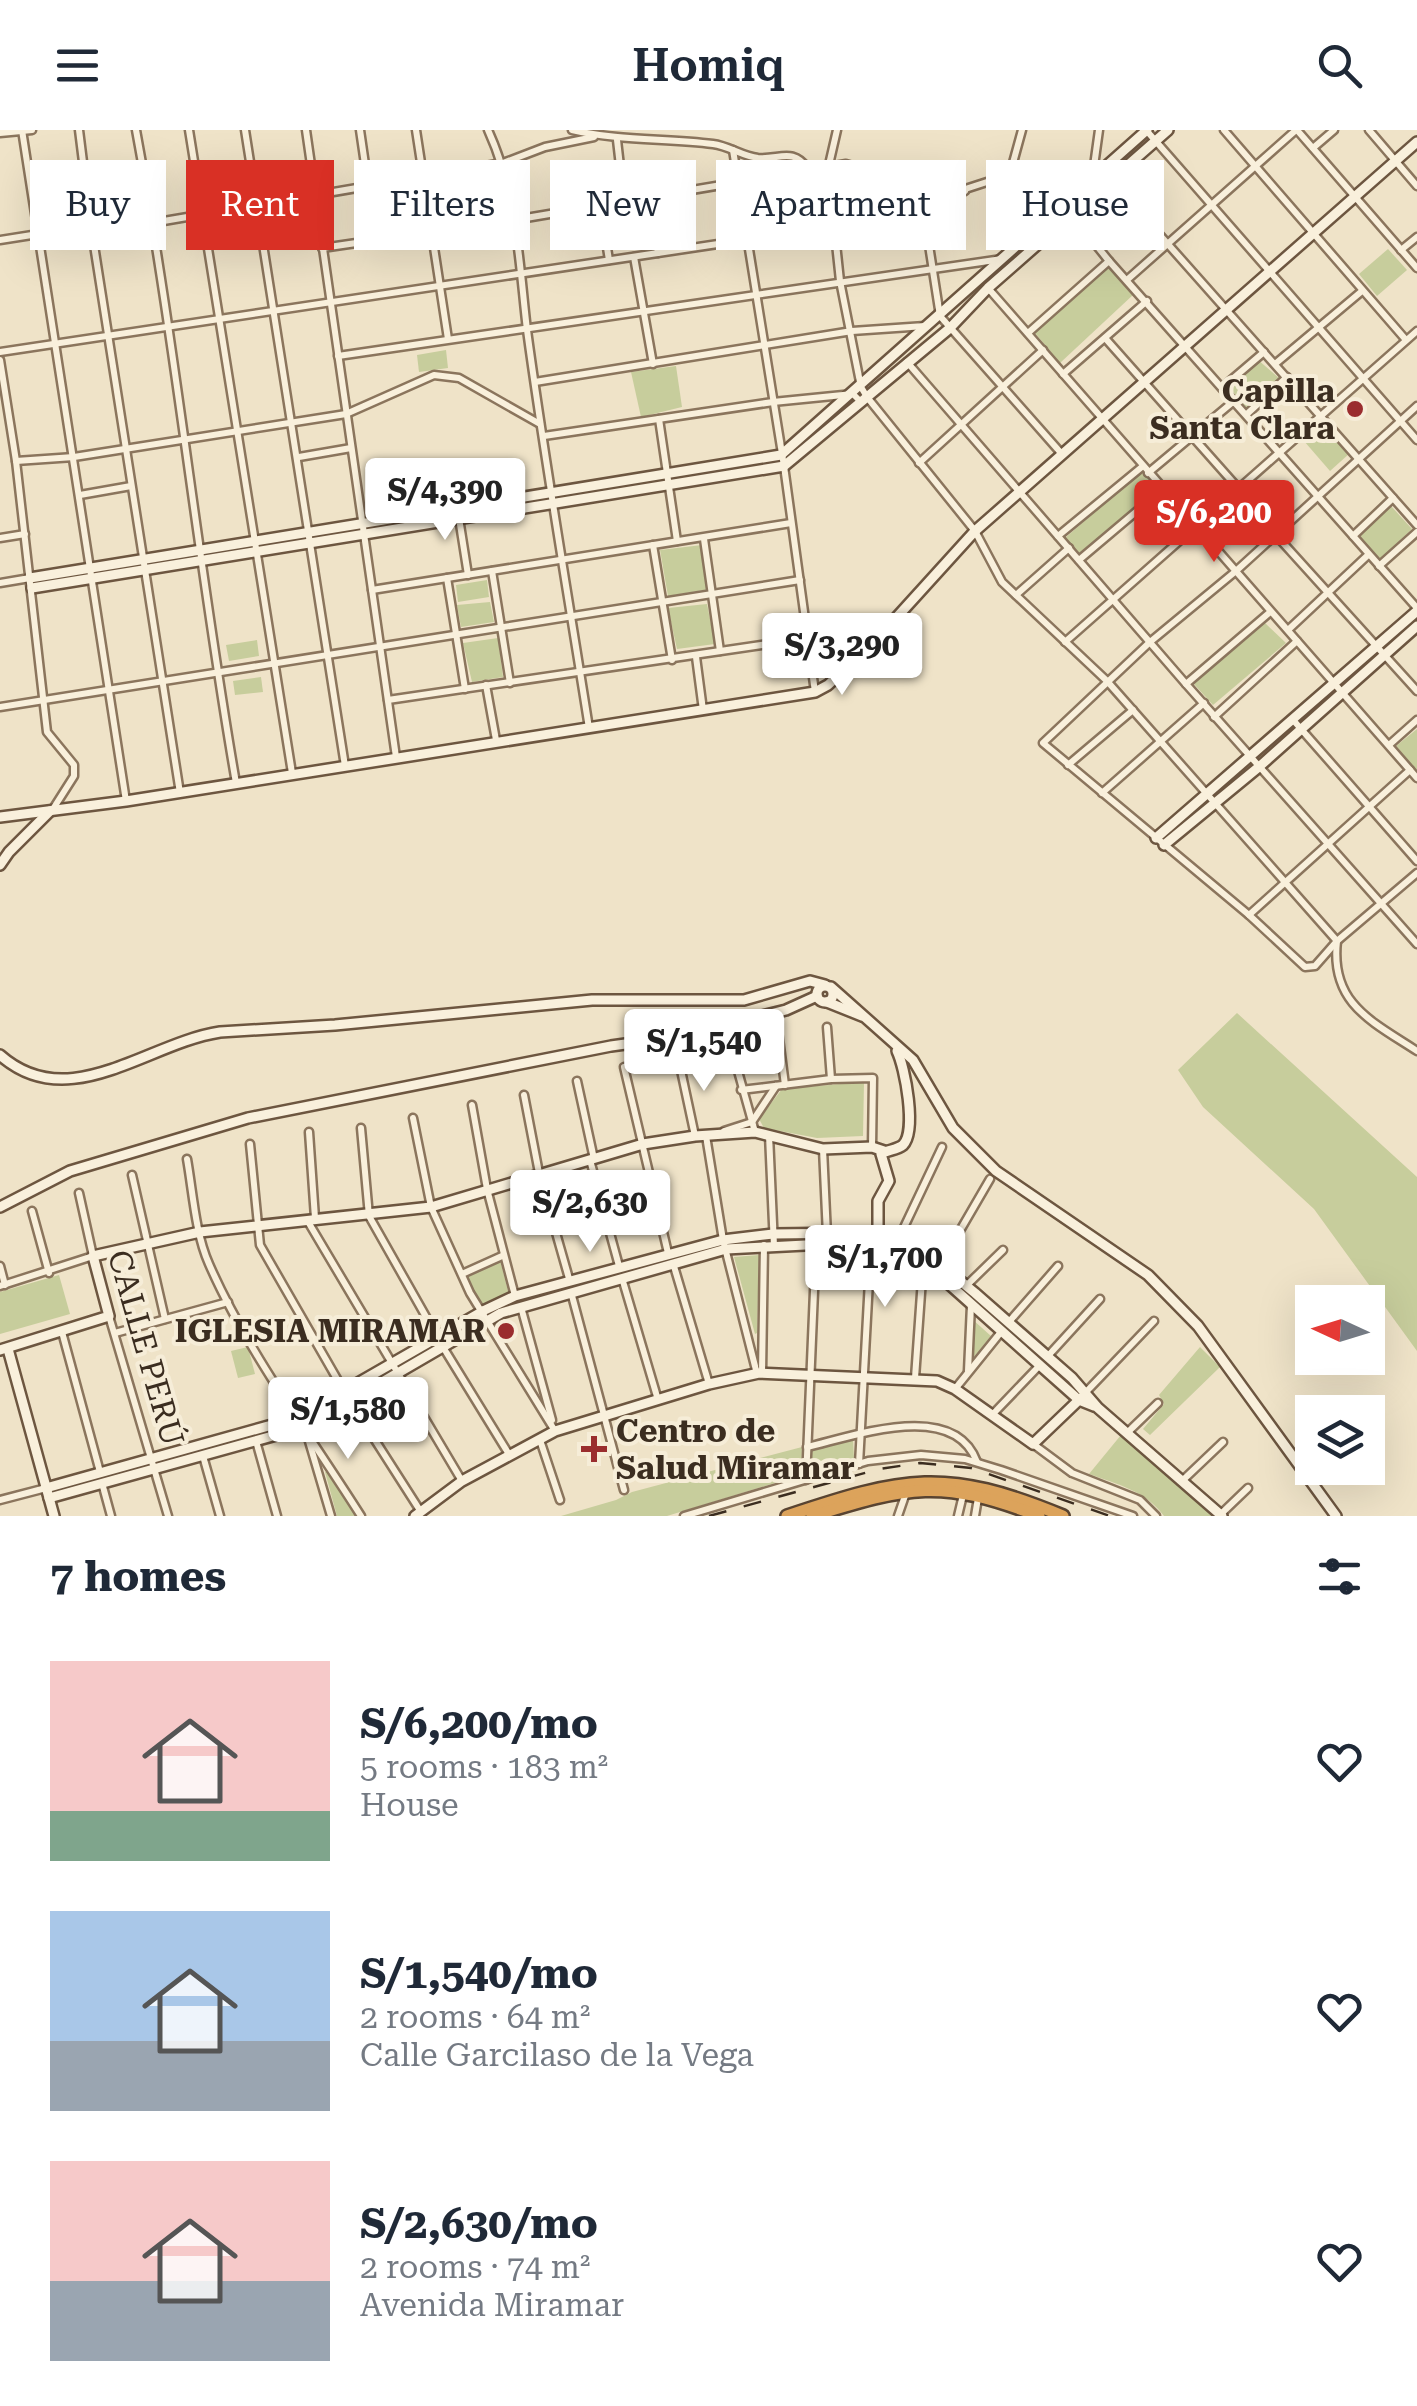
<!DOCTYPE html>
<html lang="en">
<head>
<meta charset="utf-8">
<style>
	:root { --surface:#fff; --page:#f6f6f7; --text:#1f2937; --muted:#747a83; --accent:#d93025 }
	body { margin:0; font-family:"Roboto Serif",serif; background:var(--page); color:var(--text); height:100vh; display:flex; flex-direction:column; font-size:38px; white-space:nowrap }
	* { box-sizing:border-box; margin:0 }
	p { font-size:32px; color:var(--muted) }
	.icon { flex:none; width:55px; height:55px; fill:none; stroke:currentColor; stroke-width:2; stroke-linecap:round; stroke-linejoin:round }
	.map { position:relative; height:1386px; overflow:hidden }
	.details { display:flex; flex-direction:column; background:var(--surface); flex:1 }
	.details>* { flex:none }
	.top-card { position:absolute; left:30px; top:30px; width:1358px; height:90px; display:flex; gap:20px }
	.needle { width:65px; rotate:274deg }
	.tools { position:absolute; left:1295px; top:1155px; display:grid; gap:20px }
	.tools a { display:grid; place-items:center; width:90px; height:90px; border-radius:0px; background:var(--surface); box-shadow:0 10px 40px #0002; font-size:50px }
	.price { position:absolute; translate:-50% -85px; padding:0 22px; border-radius:10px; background:#fff; color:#222; font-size:32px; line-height:65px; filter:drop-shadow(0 2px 5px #0008) }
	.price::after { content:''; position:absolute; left:50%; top:60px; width:30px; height:22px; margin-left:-15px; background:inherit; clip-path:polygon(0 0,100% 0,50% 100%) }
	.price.on { background:var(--accent); color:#fff }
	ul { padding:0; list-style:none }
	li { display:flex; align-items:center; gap:30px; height:250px; padding:0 50px }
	li span { display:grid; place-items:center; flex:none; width:280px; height:200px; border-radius:0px; color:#555 }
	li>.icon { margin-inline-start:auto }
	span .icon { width:120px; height:120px; fill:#fffc; stroke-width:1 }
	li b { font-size:42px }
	h2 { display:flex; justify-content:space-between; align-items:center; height:120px; padding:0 50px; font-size:42px }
	.pill { padding:0 35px; border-radius:0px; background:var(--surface); box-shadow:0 10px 40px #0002; font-size:35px; line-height:90px }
	.pill.on { background:var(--accent); color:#fff }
	header { display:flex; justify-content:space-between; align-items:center; height:130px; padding:0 50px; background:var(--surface); font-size:45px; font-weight:600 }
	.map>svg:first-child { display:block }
	.green { fill:#c7cd9c }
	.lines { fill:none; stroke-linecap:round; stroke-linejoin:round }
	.street-casing { stroke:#8b755d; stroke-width:11 }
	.secondary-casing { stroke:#6d5640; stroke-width:14 }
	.highway-casing { stroke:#594431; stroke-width:16 }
	.street { stroke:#f9f0dc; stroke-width:6 }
	.secondary { stroke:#f9f0dc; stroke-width:9 }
	.highway { stroke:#dca35b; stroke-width:11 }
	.rail { stroke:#3b2d20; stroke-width:2.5; stroke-dasharray:18 18; stroke-linecap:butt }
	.poi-dot { fill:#9a2d2e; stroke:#f6edd8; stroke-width:4 }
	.labels { text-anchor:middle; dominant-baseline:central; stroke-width:8; stroke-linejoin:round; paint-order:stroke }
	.poi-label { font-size:32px; font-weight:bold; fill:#3b2d20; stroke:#f6edd8; text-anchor:end }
	.street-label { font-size:32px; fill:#3b2d20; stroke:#f6edd8 }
</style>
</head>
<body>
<header><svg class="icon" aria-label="menu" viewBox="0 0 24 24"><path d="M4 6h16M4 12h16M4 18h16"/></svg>Homiq<svg class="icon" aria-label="search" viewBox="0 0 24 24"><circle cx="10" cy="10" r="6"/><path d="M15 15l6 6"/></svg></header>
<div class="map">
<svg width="1417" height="1386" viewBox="0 0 1417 1386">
	<rect width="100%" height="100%" fill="#efe3c8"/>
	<g class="green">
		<polygon points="644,83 649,113 631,116 627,84"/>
		<polygon points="1388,119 1407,140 1377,166 1359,144"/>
		<polygon points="1107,137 1134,164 1060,233 1035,203"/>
		<polygon points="446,220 448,238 419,242 417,225"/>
		<polygon points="1257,229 1280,249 1249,281 1227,255"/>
		<polygon points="676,236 682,277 641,287 631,242"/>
		<polygon points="1323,294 1350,323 1330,341 1304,311"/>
		<polygon points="1142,341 1158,360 1078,424 1065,408"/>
		<polygon points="1391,376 1412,399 1379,430 1358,406"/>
		<polygon points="702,415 710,459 668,466 660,420"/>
		<polygon points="487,450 489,467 458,472 456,455"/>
		<polygon points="490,472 494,492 461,497 457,475"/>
		<polygon points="707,474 715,514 677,519 668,478"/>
		<polygon points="1265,493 1286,513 1213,575 1193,553"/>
		<polygon points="498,508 503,547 472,552 463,513"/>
		<polygon points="257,510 259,526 229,531 226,515"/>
		<polygon points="261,547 263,562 235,565 233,551"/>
		<polygon points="1417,599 1417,641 1396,616"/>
		<polygon points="1237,883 1417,1047 1417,1221 1314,1079 1203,977 1178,940"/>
		<polygon points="864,952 863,1006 817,1008 764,998 759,989 782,959"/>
		<polygon points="759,1125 757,1203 755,1204 734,1127"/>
		<polygon points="500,1130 511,1173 488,1184 465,1145"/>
		<polygon points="59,1145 70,1184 0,1204 0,1162"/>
		<polygon points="972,1189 991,1206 973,1228 970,1228"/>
		<polygon points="248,1217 255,1244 238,1248 231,1221"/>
		<polygon points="1200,1217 1220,1237 1150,1305 1143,1299 1164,1274 1159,1265"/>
		<path d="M1121,1305L1212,1386H1164C1146,1361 1117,1354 1089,1344Z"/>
		<polygon points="853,1308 854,1329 809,1341 810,1320"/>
		<polygon points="802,1317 801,1345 667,1386 561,1386 616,1370 632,1362"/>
		<polygon points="330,1341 358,1386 337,1386 325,1342"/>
	</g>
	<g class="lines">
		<g class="street-casing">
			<g id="street">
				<polyline points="22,0 126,671"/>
				<polyline points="79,0 91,96 180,663"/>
				<path d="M136,0C176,216 198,436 236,653"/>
				<polyline points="189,0 292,643"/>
				<polyline points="245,0 345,636"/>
				<polyline points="306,0 396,627"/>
				<polyline points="360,0 368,55"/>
				<polyline points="416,0 448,209"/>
				<path d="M488,0C517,63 519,132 527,200C545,333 568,465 589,598"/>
				<path d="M572,0C619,11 665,8 713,14C729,16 742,26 758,28C779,30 793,17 808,39"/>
				<path d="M837,0L828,39L840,151L861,257L867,267L975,401L1002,452L1107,551L1337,811C1330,873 1371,891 1417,921"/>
				<polyline points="1146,0 1417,310"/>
				<polyline points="1224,0 1406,210"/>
				<polyline points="1297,0 1417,138"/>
				<polyline points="1369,0 1417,56"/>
				<polyline points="0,3 32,0"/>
				<polyline points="617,10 624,71"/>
				<polyline points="1313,18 1334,0"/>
				<polyline points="733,20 784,336 815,562"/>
				<polyline points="1111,50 1417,395"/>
				<polyline points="1083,53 1094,36 1099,0"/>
				<polyline points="650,67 658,123"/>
				<polyline points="600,75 609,130"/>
				<polyline points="1064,75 1109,131 1417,478"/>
				<polyline points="924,83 940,186 1061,323"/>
				<polyline points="152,93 503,33 545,17 594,7"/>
				<polyline points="0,110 152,86"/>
				<polyline points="322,118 514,90 846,34 883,45 917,44 939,58 956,62 990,51 1008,51 1073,68 1081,77"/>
				<polyline points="1401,120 1417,107"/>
				<polyline points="1010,122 1008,51 1022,0"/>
				<polyline points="634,127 653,234"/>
				<polyline points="1128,149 1296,0"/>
				<polyline points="988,158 1417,648"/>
				<polyline points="1028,203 1109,131"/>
				<polyline points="1105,208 1238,358"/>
				<polyline points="0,222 924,83 965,61"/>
				<polyline points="338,226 1002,129"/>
				<polyline points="0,230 16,331 47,602 74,635 74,646 53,679"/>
				<polyline points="907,232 1186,554 1417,814"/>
				<polyline points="1275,234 1362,161"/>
				<polyline points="1063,244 1147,171"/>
				<polyline points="535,252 852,201 925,196"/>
				<polyline points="1223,257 1264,222"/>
				<polyline points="1417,276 1236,441 1150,512 1043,613 1249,785 1305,837 1315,836 1337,811 1417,743"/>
				<polyline points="1247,284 1287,247"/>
				<polyline points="659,289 677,411"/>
				<polyline points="544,306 773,272 853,264 861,272"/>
				<polyline points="299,327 351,318"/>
				<polyline points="16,331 74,327 346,284 434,245 459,248 540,294"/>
				<polyline points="919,333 1043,220"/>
				<polyline points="1148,343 1234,271"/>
				<polyline points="80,365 131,356"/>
				<polyline points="459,388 468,445"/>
				<polyline points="1274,403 1417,561"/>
				<polyline points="1058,406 1143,336"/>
				<polyline points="1353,406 1393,368"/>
				<polyline points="0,408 25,404"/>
				<polyline points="704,409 720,521"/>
				<polyline points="653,415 672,530"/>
				<polyline points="1079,430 1163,359"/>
				<polyline points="1379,436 1417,402"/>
				<polyline points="492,441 510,553"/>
				<polyline points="447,448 465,559"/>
				<polyline points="0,453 30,448"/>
				<polyline points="372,460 791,393"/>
				<polyline points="1016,465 1069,418"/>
				<polyline points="1288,500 1368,425"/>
				<polyline points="1065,512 1417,201"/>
				<polyline points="696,527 703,580"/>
				<polyline points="1186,554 1269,483"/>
				<polyline points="486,555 496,610"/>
				<polyline points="388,570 809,508"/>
				<polyline points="0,577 800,450"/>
				<polyline points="1214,587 1297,511"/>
				<polyline points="1294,591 1417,731"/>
				<polyline points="1389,615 1417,590"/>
				<polyline points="1068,635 1133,580"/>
				<polyline points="1102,663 1204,573"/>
				<polyline points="1249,785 1410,640"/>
				<polyline points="827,897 831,949"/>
				<polyline points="778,901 785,955"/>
				<polyline points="731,916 755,1002"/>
				<polyline points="679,931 695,1006"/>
				<polyline points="624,937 668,1123"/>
				<polyline points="577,951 594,1029"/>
				<polyline points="741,960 831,949 873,948 872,1017"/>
				<polyline points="524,965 539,1043 570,1152"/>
				<polyline points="472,975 487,1059 515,1166"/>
				<polyline points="413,988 431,1077 470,1163 555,1301"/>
				<polyline points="361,998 369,1086 438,1208"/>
				<polyline points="724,1001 752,992 776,956"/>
				<polyline points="309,1002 315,1088"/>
				<polyline points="769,1005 774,1116"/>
				<polyline points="706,1006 723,1110 757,1244"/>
				<polyline points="250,1014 260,1115 344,1261"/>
				<polyline points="823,1019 827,1105"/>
				<path d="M187,1029C193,1063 195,1102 209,1134C246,1219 311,1307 361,1386"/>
				<polyline points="590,1030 619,1136"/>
				<polyline points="132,1045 165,1189"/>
				<polyline points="32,1081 49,1143"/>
				<polyline points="307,1090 462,1351"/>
				<polyline points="898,1110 942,1017"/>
				<polyline points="673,1133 709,1254"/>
				<polyline points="940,1135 990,1049"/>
				<polyline points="0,1136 5,1155"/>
				<polyline points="462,1144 502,1126"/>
				<polyline points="622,1148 658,1270"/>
				<polyline points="0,1156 93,1126 79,1063"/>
				<polyline points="966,1156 1003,1120"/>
				<polyline points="571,1162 624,1360"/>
				<polyline points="521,1177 552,1290"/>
				<polyline points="109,1186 168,1386"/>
				<polyline points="1008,1193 1058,1136"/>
				<polyline points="62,1202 100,1342"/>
				<polyline points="115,1203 228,1172"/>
				<polyline points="443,1217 510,1326"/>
				<polyline points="1047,1227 1100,1169"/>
				<polyline points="968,1241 971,1175"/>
				<polyline points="762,1243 764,1115"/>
				<polyline points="915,1248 923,1135"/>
				<polyline points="955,1259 1001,1202"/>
				<polyline points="1086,1262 1154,1191"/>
				<polyline points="350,1271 421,1382"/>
				<polyline points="993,1284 1040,1235"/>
				<polyline points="1127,1303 1158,1273"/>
				<polyline points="308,1308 331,1386"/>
				<polyline points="540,1310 560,1370"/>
				<polyline points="256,1311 277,1386"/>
				<polyline points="1033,1314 1072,1343 1140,1370 1156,1386"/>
				<path d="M807,1317C855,1306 954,1269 977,1332"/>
				<polyline points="203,1326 220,1386"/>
				<polyline points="859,1334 871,1114"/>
				<polyline points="806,1350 816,1114"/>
				<polyline points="1182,1351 1223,1312"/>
				<polyline points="102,1353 111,1386"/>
				<polyline points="0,1370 46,1358"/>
				<polyline points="1221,1384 1248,1358"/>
				<polyline points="684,1386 868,1331 921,1325 965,1329 1001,1340 1133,1386"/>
				<polyline points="898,1386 907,1360"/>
				<polyline points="958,1386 963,1365"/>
				<polyline points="975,1386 978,1368"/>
			</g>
		</g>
		<g class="secondary-casing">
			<g id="secondary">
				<polyline points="30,448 781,325 1147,0"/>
				<polyline points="32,458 784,336 950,198 988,158 1168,0"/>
				<polyline points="0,687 126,671 815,562 828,555 877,509 975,401 1417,12"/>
				<polyline points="1156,708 1417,481"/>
				<polyline points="1164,715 1260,636 1417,496"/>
				<polyline points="0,735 9,722 50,681"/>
				<circle cx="825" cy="864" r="8"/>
				<polyline points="831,857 913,930 953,998 996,1041 1148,1145 1198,1196 1336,1386"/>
				<polyline points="827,872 862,886"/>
				<path d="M0,925C69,986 147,913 220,902L335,895L592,870H744L810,851L825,855"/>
				<polyline points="0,1077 70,1041 248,988 611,916 683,906 786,880 817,866"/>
				<path d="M878,1105V1071L889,1051L881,1024C887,1020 897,1020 903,1015C917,1001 905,937 897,921"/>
				<polyline points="8,1219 54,1386"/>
				<polyline points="0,1220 109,1186 93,1126 200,1102 431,1077 643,1014 695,1006 755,1002 823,1019 872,1017 884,1021"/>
				<polyline points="46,1358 297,1288 485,1180 515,1166 723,1110 773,1104 856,1103 898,1110 930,1126 975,1163 1072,1248 1098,1278 1222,1386"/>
				<polyline points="49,1368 305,1297 501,1183 726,1119 863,1112 901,1120 932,1139 1079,1270 1094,1276"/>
				<polyline points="415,1386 462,1351 555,1301 709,1254 759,1243 937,1251 955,1259 1033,1314 1081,1268"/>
			</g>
		</g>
		<g class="highway-casing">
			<g id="highway">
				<path d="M787,1386C904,1347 945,1337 1063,1386"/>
				<path d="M812,1386C910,1356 940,1348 1039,1386"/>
			</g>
		</g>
		<use href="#street" class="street"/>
		<use href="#secondary" class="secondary"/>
		<use href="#highway" class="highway"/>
		<polyline class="rail" points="709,1386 879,1339 920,1333 971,1338 1110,1386"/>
	</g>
	<g class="poi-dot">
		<circle cx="1355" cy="279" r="10"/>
		<circle cx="506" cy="1201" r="10"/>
		<path d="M589 1304h10v10h10v10h-10v10h-10v-10h-10v-10h10z"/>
	</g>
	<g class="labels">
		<g class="poi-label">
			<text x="1335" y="261">Capilla<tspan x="1335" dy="37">Santa Clara</tspan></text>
			<text x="486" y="1201">IGLESIA MIRAMAR</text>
			<text x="616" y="1301" text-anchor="start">Centro de<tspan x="616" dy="37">Salud Miramar</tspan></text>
		</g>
		<g class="street-label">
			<text transform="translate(146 1218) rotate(74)">CALLE PERÚ</text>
		</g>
	</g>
</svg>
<div class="tools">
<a><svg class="needle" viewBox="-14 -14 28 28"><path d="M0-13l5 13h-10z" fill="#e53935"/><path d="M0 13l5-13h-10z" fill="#747a83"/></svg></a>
<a><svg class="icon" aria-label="layers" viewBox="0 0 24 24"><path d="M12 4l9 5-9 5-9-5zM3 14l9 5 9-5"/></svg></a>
</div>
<b class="price" style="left:445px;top:413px">S/4,390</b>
<b class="price on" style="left:1214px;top:435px">S/6,200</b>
<b class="price" style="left:842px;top:568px">S/3,290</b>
<b class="price" style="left:704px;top:964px">S/1,540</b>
<b class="price" style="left:590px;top:1125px">S/2,630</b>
<b class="price" style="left:885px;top:1180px">S/1,700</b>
<b class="price" style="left:348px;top:1332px">S/1,580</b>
<div class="top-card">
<a class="pill">Buy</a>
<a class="pill on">Rent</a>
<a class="pill">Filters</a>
<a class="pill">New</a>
<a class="pill">Apartment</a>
<a class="pill">House</a>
</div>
</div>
<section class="details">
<h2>7 homes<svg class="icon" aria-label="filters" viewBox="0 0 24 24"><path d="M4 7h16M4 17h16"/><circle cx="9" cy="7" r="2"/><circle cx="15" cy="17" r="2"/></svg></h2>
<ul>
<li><span style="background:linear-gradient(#f6c9c9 75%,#7fa58c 0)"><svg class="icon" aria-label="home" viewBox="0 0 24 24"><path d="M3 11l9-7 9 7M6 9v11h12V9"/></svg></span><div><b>S/6,200/mo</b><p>5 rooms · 183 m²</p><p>House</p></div><svg class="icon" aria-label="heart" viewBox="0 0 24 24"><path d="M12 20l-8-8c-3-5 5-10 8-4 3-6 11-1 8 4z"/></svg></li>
<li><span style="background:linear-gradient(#a9c7e8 65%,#9aa5b1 0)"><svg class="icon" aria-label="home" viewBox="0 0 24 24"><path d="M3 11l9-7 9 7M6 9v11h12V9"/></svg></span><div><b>S/1,540/mo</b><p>2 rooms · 64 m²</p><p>Calle Garcilaso de la Vega</p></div><svg class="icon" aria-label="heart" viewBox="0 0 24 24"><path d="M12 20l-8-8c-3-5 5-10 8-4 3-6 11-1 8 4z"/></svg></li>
<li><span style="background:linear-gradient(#f6c9c9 60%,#9aa5b1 0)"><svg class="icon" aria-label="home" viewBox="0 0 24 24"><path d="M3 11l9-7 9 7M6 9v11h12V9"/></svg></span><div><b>S/2,630/mo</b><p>2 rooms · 74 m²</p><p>Avenida Miramar</p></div><svg class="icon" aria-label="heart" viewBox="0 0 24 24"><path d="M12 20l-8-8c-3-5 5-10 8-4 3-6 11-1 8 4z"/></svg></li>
</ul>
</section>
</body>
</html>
